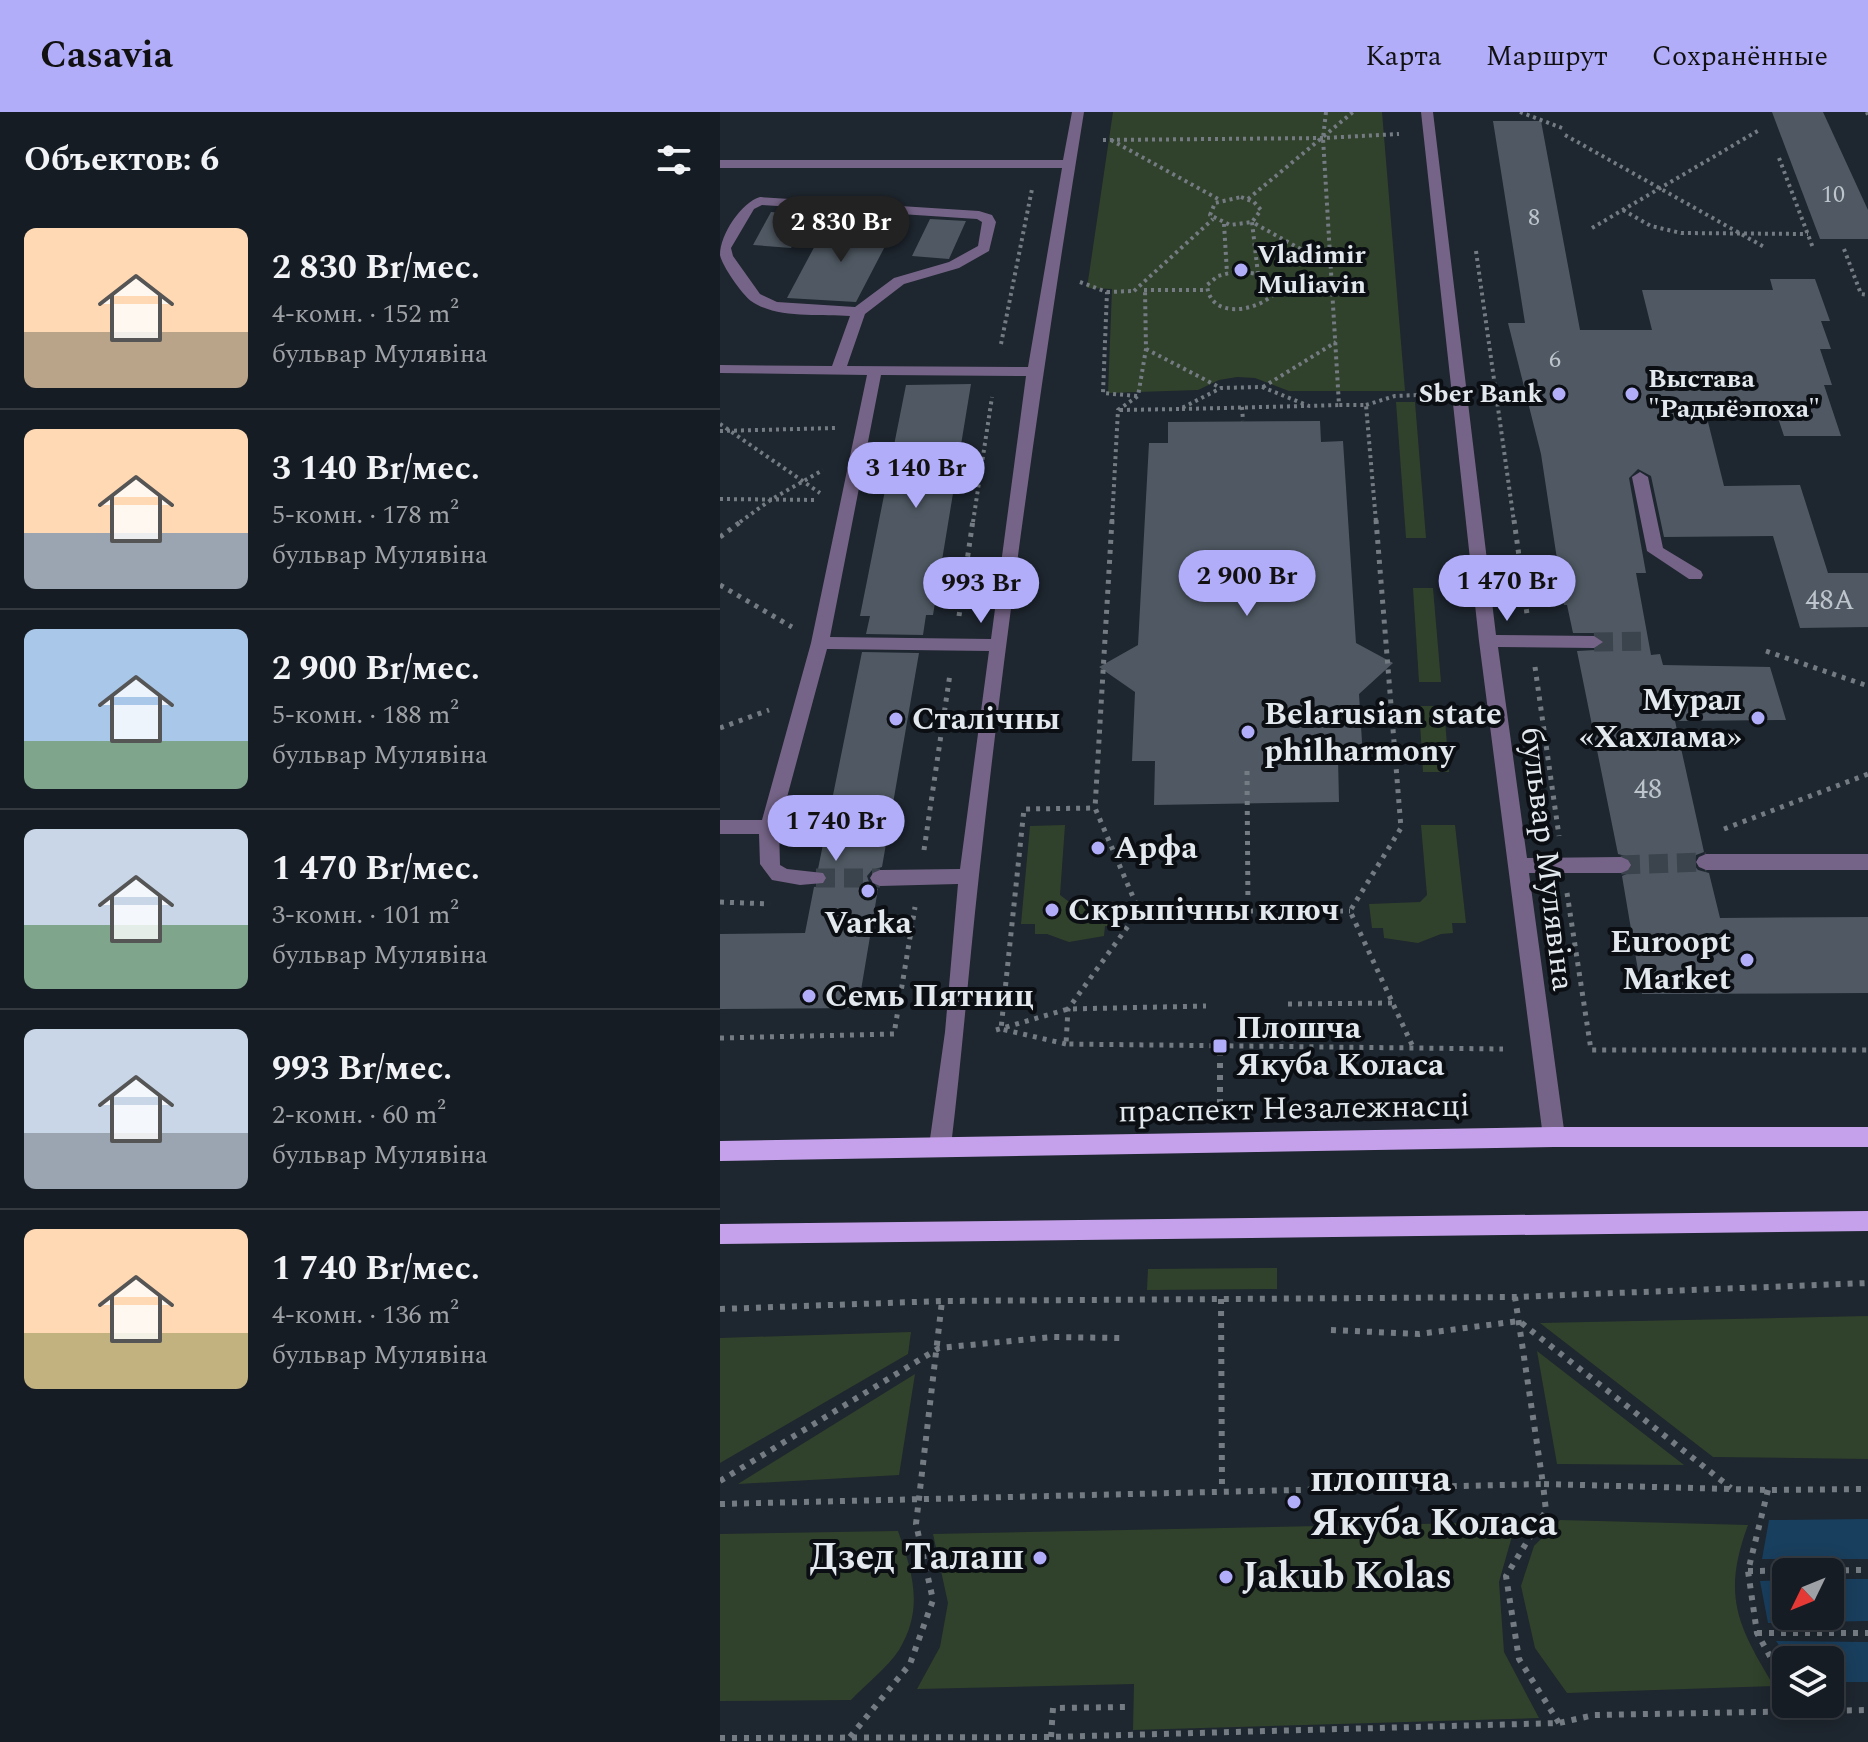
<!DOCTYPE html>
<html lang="ru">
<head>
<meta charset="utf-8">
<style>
	:root { --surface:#161c23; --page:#232930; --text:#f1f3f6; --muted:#9ea1a6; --line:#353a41; --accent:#b2adf9 }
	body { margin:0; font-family:Spectral,serif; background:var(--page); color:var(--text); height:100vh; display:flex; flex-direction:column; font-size:30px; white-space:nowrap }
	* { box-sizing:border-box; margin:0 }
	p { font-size:26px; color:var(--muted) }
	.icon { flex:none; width:44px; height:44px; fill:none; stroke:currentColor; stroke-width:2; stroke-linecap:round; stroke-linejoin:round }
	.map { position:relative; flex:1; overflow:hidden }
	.side { display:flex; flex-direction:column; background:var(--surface); width:720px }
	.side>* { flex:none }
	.needle { width:52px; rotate:227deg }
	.controls { position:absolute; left:1052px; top:1446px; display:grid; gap:16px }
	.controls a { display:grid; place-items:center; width:72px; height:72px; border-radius:12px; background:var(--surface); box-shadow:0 4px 20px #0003,0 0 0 2px var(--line); font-size:40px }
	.price { position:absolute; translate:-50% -68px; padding:0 18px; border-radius:28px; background:var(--accent); color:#111; font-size:26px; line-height:52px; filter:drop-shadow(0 2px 4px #0008) }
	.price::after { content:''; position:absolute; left:50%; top:48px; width:24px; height:18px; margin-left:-12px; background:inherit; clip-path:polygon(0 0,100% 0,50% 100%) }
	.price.selected { background:#222; color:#fff }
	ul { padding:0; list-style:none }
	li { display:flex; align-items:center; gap:24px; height:200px; padding:0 24px }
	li+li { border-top:2px solid var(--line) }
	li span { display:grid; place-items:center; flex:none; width:224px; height:160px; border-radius:12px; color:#555 }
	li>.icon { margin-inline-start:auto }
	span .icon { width:96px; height:96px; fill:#fffc; stroke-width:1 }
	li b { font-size:34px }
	h2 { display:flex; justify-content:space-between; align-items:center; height:96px; padding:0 24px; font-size:34px }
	header { display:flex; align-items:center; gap:48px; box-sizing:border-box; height:112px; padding:0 40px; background:var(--accent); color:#111 }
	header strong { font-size:38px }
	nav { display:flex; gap:44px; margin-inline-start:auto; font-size:28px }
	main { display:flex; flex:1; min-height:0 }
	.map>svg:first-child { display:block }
	.green { fill:#30422b }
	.water { fill:#193f5e }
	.building { fill:#505963 }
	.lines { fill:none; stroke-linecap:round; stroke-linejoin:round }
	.minor-tunnel { stroke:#3b434c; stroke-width:19; stroke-dasharray:19 9; stroke-linecap:butt }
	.path-far2 { stroke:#747b82; stroke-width:4; stroke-dasharray:3 4; stroke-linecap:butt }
	.path-far1 { stroke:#747b82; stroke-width:5; stroke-dasharray:4 6; stroke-linecap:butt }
	.path { stroke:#747b82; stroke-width:6; stroke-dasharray:5 7; stroke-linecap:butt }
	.minor { fill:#756487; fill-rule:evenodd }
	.major { fill:#c6a1eb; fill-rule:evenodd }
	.poi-dot { fill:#b2adf9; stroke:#0b0f13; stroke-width:3 }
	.labels { text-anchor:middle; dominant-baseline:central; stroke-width:8; stroke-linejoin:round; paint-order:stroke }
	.far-number-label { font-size:24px; fill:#bec4cb }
	.far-poi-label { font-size:26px; font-weight:bold; fill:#e2e8ee; stroke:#0b0f13; text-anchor:start }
	.number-label { font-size:28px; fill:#bec4cb }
	.poi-label { font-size:32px; font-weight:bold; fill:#e2e8ee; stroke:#0b0f13; text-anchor:start }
	.street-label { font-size:32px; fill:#e2e8ee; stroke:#0b0f13 }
	.near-poi-label { font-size:38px; font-weight:bold; fill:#e2e8ee; stroke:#0b0f13; text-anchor:start }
</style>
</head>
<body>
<header>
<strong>Casavia</strong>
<nav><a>Карта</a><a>Маршрут</a><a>Сохранённые</a></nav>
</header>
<main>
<section class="side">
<h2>Объектов: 6<svg class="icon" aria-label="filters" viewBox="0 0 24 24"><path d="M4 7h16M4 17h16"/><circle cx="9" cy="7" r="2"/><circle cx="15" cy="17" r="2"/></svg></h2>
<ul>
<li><span style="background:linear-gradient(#ffd9b3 65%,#b9a48a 0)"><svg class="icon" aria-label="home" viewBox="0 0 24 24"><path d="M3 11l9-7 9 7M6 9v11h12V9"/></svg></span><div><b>2 830 Br/мес.</b><p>4-комн. · 152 m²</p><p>бульвар Мулявіна</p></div></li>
<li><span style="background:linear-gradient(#ffd9b3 65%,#9aa5b1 0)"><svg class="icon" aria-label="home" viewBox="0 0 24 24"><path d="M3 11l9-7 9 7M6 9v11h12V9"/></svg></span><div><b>3 140 Br/мес.</b><p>5-комн. · 178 m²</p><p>бульвар Мулявіна</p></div></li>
<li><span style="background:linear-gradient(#a9c7e8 70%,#7fa58c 0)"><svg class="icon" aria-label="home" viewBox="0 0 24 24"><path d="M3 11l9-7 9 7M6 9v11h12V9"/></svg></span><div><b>2 900 Br/мес.</b><p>5-комн. · 188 m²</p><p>бульвар Мулявіна</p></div></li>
<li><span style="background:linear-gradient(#c9d6e8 60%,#7fa58c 0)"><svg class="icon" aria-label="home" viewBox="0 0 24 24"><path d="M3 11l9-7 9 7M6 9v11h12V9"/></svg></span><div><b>1 470 Br/мес.</b><p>3-комн. · 101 m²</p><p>бульвар Мулявіна</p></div></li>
<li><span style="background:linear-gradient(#c9d6e8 65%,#9aa5b1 0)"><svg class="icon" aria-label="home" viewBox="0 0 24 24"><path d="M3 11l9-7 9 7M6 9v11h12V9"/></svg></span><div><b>993 Br/мес.</b><p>2-комн. · 60 m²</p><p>бульвар Мулявіна</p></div></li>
<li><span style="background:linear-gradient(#ffd9b3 65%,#c2b280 0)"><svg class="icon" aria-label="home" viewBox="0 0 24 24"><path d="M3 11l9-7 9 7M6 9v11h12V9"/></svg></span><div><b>1 740 Br/мес.</b><p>4-комн. · 136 m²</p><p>бульвар Мулявіна</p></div></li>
</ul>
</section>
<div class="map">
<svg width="1148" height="1630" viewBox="0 0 1148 1630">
	<rect width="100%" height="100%" fill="#1e262f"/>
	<g class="green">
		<polygon points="393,0 662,0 685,279 569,279 535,266 517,265 499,268 478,278 388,281 392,177 367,176"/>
		<polygon points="676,290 695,290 706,426 686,426"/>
		<polygon points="693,476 713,476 721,570 699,570"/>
		<polygon points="699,594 724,594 729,660 703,660"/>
		<polygon points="345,713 340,783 348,789 398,790 396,814 385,814 384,824 349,830 327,822 315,822 315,812 301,812 310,714"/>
		<polygon points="701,713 735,713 746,811 732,811 733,821 721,822 698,831 664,826 663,816 652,816 649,792 700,790 707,783"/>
		<polygon points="557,1156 557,1177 427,1178 428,1157"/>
		<polygon points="1148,1204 1148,1347 993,1345 820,1211"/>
		<polygon points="191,1220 188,1242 0,1351 0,1226"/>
		<polygon points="817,1239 964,1353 837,1352"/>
		<polygon points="195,1262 179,1363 18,1372"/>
		<path d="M840,1408L1028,1413C1002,1483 1017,1513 1054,1574L847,1581L815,1536L801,1474L814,1434Z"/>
		<polygon points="796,1410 779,1470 784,1540 819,1606 413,1618 414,1572 197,1577 220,1535 228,1491 213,1422"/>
		<path d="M178,1419C193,1461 204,1497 179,1538C167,1556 146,1572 131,1588L0,1589V1422Z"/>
	</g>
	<g class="water">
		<polygon points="1148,1407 1148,1447 1042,1447 1049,1408"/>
		<polygon points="1110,1467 1148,1467 1148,1509 1048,1511 1040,1469 1066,1468 1066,1504 1110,1504"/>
		<polygon points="1056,1529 1148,1530 1148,1570 1110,1570 1110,1548 1069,1548"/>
	</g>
	<g class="building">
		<polygon points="1052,0 1103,0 1148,98 1148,127 1100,127"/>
		<polygon points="773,9 821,9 860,218 932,218 922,178 1053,178 1050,167 1095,167 1110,209 1101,209 1111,237 1100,237 1112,273 1104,273 1121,324 1064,324 1053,291 983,290 1004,374 1080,373 1108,461 1148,461 1148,515 1080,516 1053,424 944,425 931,364 918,357 909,366 926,461 916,461 931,543 940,542 943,553 1050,555 1066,608 955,609 984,740 976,743 973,752 978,758 989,761 1000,806 1148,805 1148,881 922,882 902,764 911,760 914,751 909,745 898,742 857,539 876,538 886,529 874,521 853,521 847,493 844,493 821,342 788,211 805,211"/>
		<polygon points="51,100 89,103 71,136 33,133"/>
		<polygon points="210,107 246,109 229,147 192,144"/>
		<polygon points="106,113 174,117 136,190 67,186"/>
		<polygon points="251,272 213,503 206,503 203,523 146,522 150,504 140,504 186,273"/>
		<polygon points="600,309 601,330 623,329 636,531 673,551 639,582 643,646 618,646 619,690 434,693 435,649 412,649 415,580 379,555 418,533 429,331 448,331 448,310"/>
		<polygon points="142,540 199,541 162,755 152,758 147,764 150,773 158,777 138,896 0,897 0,822 85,821 94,775 103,774 109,768 106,759 98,757"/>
	</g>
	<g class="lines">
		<g class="minor-tunnel">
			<polyline points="874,530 929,529"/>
			<polyline points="901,753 986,750"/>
			<polyline points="96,766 160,766"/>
		</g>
		<g class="path-far2">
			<polyline points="606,0 603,26 619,293 646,293 656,410"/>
			<polyline points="800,0 842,16"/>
			<polyline points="1147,0 1148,3"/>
			<polyline points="845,23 1046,136"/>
			<polyline points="383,28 603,26 679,22"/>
			<polyline points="391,28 500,88"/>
			<polyline points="1059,46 1093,136"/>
			<polygon points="521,85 534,90 541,98 532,110 510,113 490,103 495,91"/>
			<polyline points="528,87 633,0"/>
			<polyline points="903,98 931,114 961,121 1088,122"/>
			<polyline points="504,112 507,161"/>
			<polyline points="872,116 1041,17"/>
			<polyline points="1124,137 1141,182 1148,183"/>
			<polyline points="756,139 794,410"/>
			<path d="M517,159L538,162L552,171L553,183C534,200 490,207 487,173L498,164Z"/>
			<polyline points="538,162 532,110 611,154"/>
			<polyline points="360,170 387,180 383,281 417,284"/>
			<polyline points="554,177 614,177"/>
			<polyline points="424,178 486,178"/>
			<polyline points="414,179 493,107"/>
			<polyline points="387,180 414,179"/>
			<polyline points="281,232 312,77"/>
			<polyline points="426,237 501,276"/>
			<polyline points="543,275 616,230"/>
			<polyline points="646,293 675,284 697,283"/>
			<polyline points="522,295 523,309"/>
			<polyline points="462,297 584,294"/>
			<polyline points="400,298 460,297 501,276 542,275 589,294 619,293"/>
			<polyline points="0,312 100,381"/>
			<polyline points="0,319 115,316"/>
			<polyline points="0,387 98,388"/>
			<polyline points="20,410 52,387 103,358"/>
			<polyline points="253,410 272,285"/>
			<polyline points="392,410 398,298 418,284 426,237 425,178"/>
		</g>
		<g class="path-far1">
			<polyline points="392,408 375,696 419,799 348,897 346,932 783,937"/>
			<polyline points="656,408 681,716 630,799 693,935"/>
			<polyline points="794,408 807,502"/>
			<polyline points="0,425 23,408"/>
			<polyline points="0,473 72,515"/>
			<polyline points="239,504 253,408"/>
			<polyline points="1046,539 1148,574"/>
			<polyline points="815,555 839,724"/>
			<polyline points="0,616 49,598"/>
			<polyline points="527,659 528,799"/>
			<polyline points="1004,717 1148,662"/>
			<polyline points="204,738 230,562"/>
			<polyline points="847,781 871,938 1148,938"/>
			<polyline points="0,790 50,792"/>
			<polyline points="419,799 630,799"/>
			<polyline points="568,892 673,891"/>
			<polyline points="276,918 348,897 486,894"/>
			<polyline points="0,926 174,922 195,795"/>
			<polyline points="346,932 281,917 304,697 375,696"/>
			<polyline points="500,934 500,941"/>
		</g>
		<g class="path">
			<polyline points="500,939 500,1001"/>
			<polyline points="501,1187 502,1377"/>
			<polyline points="0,1197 222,1189 795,1185 1148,1171"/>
			<polyline points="611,1218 699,1222 799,1209 1011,1376"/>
			<polyline points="0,1369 219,1236 332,1225 401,1226"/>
			<polyline points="1048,1378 1028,1459 1037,1521 1066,1573"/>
			<polyline points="0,1392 823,1372 795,1185"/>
			<polyline points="1028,1459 1148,1458"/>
			<polyline points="1037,1521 1148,1521"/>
			<polyline points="839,1611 799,1547 786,1464 826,1399 823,1372 1048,1378 1148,1377"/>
			<polyline points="130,1625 190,1552 213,1488 196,1412 222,1189"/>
			<polyline points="331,1625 333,1596 407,1595"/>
			<polyline points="0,1626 331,1625 839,1611 874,1603 1148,1598"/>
		</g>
		<g class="minor">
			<path d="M352,0H364C323,253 287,507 259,763C249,853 242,944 231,1034L228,1041L220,1044L212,1041L209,1034L225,920L238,772L160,774L153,771L150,766L153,761L160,758L240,757L269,539L107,537L59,715L60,753L67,757L103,761L106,766L103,771L80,773L52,768L40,752L39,722H0V708H42L91,531L147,263L0,261V253L112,254L130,204C100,202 56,207 31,189C22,182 2,154 0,143C0,122 22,90 40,85L259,99L272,103L276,110L269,139L239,156L184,172L145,202L127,254L308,255L342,56H0V48H343ZM42,93L257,107L262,110L258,134L229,150L174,166L135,195L57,190L40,182L13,144L11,136L34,97ZM161,263L306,264L271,527L110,525Z"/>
			<polygon points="701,0 713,0 776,523 874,524 883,530 874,536 778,535 807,746 901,745 908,748 911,753 908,758 901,761 809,761 845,1025 842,1032 834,1035 826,1032 823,1025 759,529"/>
			<polygon points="920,360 928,365 943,436 981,459 983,463 981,467 969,467 927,439 912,365"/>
			<polygon points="986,742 1148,742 1148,758 986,758 979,755 976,750 979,745"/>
		</g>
		<g class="major">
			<polygon points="834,1015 1148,1015 1148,1035 834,1035 0,1049 0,1029"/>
			<polygon points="1148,1099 1148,1119 0,1132 0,1112"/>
		</g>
	</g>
	<g class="poi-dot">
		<circle cx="521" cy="158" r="8"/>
		<circle cx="839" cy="282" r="8"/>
		<circle cx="912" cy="282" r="8"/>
		<circle cx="1038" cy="606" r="8"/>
		<circle cx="176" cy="607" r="8"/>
		<circle cx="528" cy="620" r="8"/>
		<circle cx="378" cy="736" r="8"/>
		<circle cx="148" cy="779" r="8"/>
		<circle cx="332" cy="798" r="8"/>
		<circle cx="1027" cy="848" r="8"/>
		<circle cx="89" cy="884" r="8"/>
		<rect x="492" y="926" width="16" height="16" rx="4"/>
		<circle cx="574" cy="1390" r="8"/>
		<circle cx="320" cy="1446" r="8"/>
		<circle cx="506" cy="1465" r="8"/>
	</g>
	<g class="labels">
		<g class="far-number-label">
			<text x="1113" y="83">10</text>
			<text x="814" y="106">8</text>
			<text x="835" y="248">6</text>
		</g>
		<g class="far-poi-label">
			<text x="537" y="143">Vladimir<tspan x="537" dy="30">Muliavin</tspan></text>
			<text x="928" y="267">Выстава<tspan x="928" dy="30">"Радыёэпоха"</tspan></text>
			<text x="823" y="282" text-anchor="end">Sber Bank</text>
		</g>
		<g class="number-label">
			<text x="1110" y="488">48А</text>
			<text x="928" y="677">48</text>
		</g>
		<g class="poi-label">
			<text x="1022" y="588" text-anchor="end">Мурал<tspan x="1022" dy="37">«Хахлама»</tspan></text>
			<text x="544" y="602">Belarusian state<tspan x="544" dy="37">philharmony</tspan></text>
			<text x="192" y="607">Сталічны</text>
			<text x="394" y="736">Арфа</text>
			<text x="348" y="798">Скрыпічны ключ</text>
			<text x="148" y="811" text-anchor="middle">Varka</text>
			<text x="1011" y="830" text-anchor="end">Euroopt<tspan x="1011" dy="37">Market</tspan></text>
			<text x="105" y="884">Семь Пятниц</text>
			<text x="516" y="916">Плошча<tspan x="516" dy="37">Якуба Коласа</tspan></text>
		</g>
		<g class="street-label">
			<text transform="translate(827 747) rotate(83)">бульвар Мулявіна</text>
			<text transform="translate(574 997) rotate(-1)">праспект Незалежнасці</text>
		</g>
		<g class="near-poi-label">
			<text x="590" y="1368">плошча<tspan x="590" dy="44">Якуба Коласа</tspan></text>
			<text x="304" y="1446" text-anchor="end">Дзед Талаш</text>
			<text x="522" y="1465">Jakub Kolas</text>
		</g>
	</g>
</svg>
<div class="controls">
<a><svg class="needle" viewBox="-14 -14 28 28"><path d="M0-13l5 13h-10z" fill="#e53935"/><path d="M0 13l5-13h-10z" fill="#9ea1a6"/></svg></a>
<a><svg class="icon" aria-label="layers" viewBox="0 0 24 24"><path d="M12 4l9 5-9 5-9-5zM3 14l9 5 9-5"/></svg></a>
</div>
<b class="price selected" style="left:121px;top:152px">2 830 Br</b>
<b class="price" style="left:196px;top:398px">3 140 Br</b>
<b class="price" style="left:527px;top:506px">2 900 Br</b>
<b class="price" style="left:787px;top:511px">1 470 Br</b>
<b class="price" style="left:261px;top:513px">993 Br</b>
<b class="price" style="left:116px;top:751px">1 740 Br</b>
</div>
</main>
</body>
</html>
